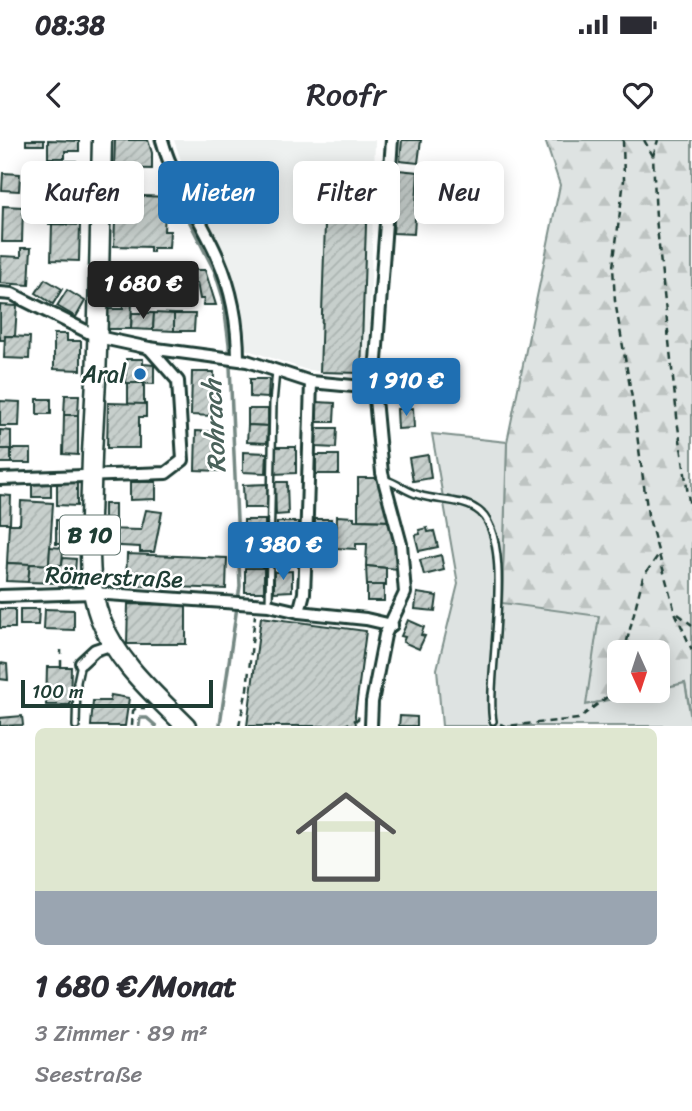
<!DOCTYPE html>
<html lang="de">
<head>
<meta charset="utf-8">
<style>
	:root { --surface:#fff; --page:#f7f7f7; --text:#2b2b33; --muted:#7c7c81; --line:#e1e1e2; --accent:#1f6fb2 }
	body { margin:0; font-family:Sriracha,sans-serif; background:var(--page); color:var(--text); height:100vh; display:flex; flex-direction:column; font-size:26px; white-space:nowrap }
	* { box-sizing:border-box; margin:0 }
	p { font-size:23px; color:var(--muted) }
	.icon { flex:none; width:38px; height:38px; fill:none; stroke:currentColor; stroke-width:2; stroke-linecap:round; stroke-linejoin:round }
	.map { position:relative; height:586px; overflow:hidden }
	.side { display:flex; flex-direction:column; background:var(--surface); flex:1 }
	.side>* { flex:none }
	.hud { position:absolute; left:21px; top:21px; width:651px; height:63px; display:flex; gap:14px }
	.needle { width:46px; rotate:177deg }
	.controls { position:absolute; left:607px; top:500px; display:grid; gap:14px }
	.controls a { display:grid; place-items:center; width:63px; height:63px; border-radius:10px; background:var(--surface); box-shadow:0 4px 18px #0003; font-size:35px }
	.scale { position:absolute; left:21px; bottom:18px; width:192px; box-sizing:border-box; padding-left:7px; border:4px solid #1f3d34; border-top:0; font-size:19px; line-height:24px; white-space:nowrap; color:#1f3d34; -webkit-text-stroke:5px #fff; paint-order:stroke }
	.price { position:absolute; translate:-50% -60px; padding:0 16px; border-radius:7px; background:var(--accent); color:#fff; font-size:23px; line-height:46px; filter:drop-shadow(0 2px 4px #0008) }
	.price::after { content:''; position:absolute; left:50%; top:42px; width:21px; height:16px; margin-left:-10px; background:inherit; clip-path:polygon(0 0,100% 0,50% 100%) }
	.price.active { background:#222; color:#fff }
	ul { padding:0; list-style:none }
	li { display:grid; align-content:center; gap:14px; height:371px; padding:0 35px }
	li+li { border-top:2px solid var(--line) }
	li span { display:grid; place-items:center; height:217px; border-radius:10px; color:#555 }
	li>.icon { margin-inline-start:auto }
	span .icon { width:126px; height:126px; fill:#fffc; stroke-width:1 }
	li b { font-size:30px }
	.pill { padding:0 24px; border-radius:10px; background:var(--surface); box-shadow:0 4px 18px #0003; font-size:24px; line-height:63px }
	.pill.active { background:var(--accent); color:#fff }
	.status { display:flex; justify-content:space-between; align-items:center; height:49px; padding:0 35px; background:var(--surface); direction:ltr }
	.status svg { height:19px; fill:currentColor }
	header { display:flex; justify-content:space-between; align-items:center; height:91px; padding:0 35px; background:var(--surface); font-size:32px; font-weight:600 }
	.map>svg:first-child { display:block }
	.built { fill:#eef1f0 }
	.forest { fill:url(#forest-firs); stroke:#7e908b; stroke-width:2 }
	.garden { fill:#dee3e2; stroke:#7e908b; stroke-width:2 }
	.lines { fill:none; stroke-linecap:round; stroke-linejoin:round }
	.stream { stroke:#758883; stroke-width:3.5 }
	.building { fill:url(#building-hatch); stroke:#1f3d34; stroke-width:2 }
	.service-casing { stroke:#1f3d34; stroke-width:10 }
	.minor-casing { stroke:#1f3d34; stroke-width:16 }
	.primary-casing { stroke:#1f3d34; stroke-width:23 }
	.path { stroke:#1f3d34; stroke-width:2.5; stroke-dasharray:7 5; stroke-linecap:butt }
	.service { stroke:#fff; stroke-width:5 }
	.minor { stroke:#fff; stroke-width:10 }
	.primary { stroke:#fff; stroke-width:18 }
	.poi-dot { fill:#1f6fb2; stroke:#fff; stroke-width:2.5 }
	.labels { text-anchor:middle; dominant-baseline:central; stroke-width:5; stroke-linejoin:round; paint-order:stroke }
	.shield { fill:#fff; stroke:#627771; stroke-width:2 }
	.shield-label { font-size:23px; font-weight:bold; fill:#1f3d34 }
	.poi-label { font-size:24px; fill:#1f3d34; stroke:#fff; text-anchor:end }
	.street-label { font-size:24px; fill:#1f3d34; stroke:#fff }
	.water-label { font-size:26px; font-style:italic; fill:#4a625b; stroke:#fff }
</style>
</head>
<body>
<div class="status"><b>08:38</b><svg viewBox="0 0 49 12"><path d="M0 12V9h3v3zM5 12V6h3v6zM10 12V3h3v9zM15 12V0h3v12zM26 1h20v11H26zM47 4h2v5h-2z"/></svg></div>
<header><svg class="icon" aria-label="back" viewBox="0 0 24 24"><path d="M15 5l-7 7 7 7"/></svg>Roofr<svg class="icon" aria-label="heart" viewBox="0 0 24 24"><path d="M12 20l-8-8c-3-5 5-10 8-4 3-6 11-1 8 4z"/></svg></header>
<div class="map">
<svg width="692" height="586" viewBox="0 0 692 586">
	<defs>
		<pattern id="forest-firs" width="22" height="20" patternUnits="userSpaceOnUse" patternTransform="scale(1.75)"><rect width="22" height="20" fill="#dee3e2"/><path d="M5 1l3.5 6h-7zM16 11l3.5 6h-7z" fill="#bec4c2"/></pattern>
		<pattern id="building-hatch" width="6" height="6" patternUnits="userSpaceOnUse" patternTransform="scale(1.75)"><rect width="6" height="6" fill="#c7cfcc"/><path d="M-1 1l2-2M0 6l6-6M5 7l2-2" fill="none" stroke="#aab3b0"/></pattern>
	</defs>
	<rect width="100%" height="100%" fill="#fff"/>
	<filter id="ink" filterUnits="userSpaceOnUse"><feTurbulence type="fractalNoise" baseFrequency=".0143" numOctaves="2"/><feDisplacementMap in="SourceGraphic" scale="14" xChannelSelector="R" yChannelSelector="G"/><feConvolveMatrix kernelMatrix="1 2 1 2 8 2 1 2 1" color-interpolation-filters="sRGB"/></filter>
	<g filter="url(#ink)">
		<polygon class="built" points="174,0 375,0 368,239 304,229 242,208 236,162 230,135 197,68"/>
		<polygon class="forest" points="545,0 692,0 692,580 685,543 658,549 658,513 620,513 620,551 648,551 586,565 502,464 507,302 560,45"/>
		<polygon class="garden" points="432,294 507,302 502,463 599,476 586,565 648,551 658,551 658,549 685,543 692,586 442,586 437,529 458,444"/>
		<g class="lines">
			<g class="stream">
				<polyline points="155,0 171,45 215,132 223,158 229,204 240,446 220,584"/>
				<polyline points="139,586 140,578 147,578 156,586"/>
			</g>
		</g>
		<g class="building">
			<rect x="26" y="0" width="18" height="5"/>
			<polygon points="48,0 79,1 79,11 65,11 65,18 48,18"/>
			<polygon points="115,0 148,0 152,13 152,29 114,28"/>
			<polygon points="402,0 421,0 418,23 400,21"/>
			<polygon points="62,21 76,21 76,53 62,52"/>
			<polygon points="327,25 368,26 361,233 320,232"/>
			<polygon points="398,30 418,32 414,94 393,93"/>
			<polygon points="3,33 20,34 19,51 2,50"/>
			<polygon points="116,55 169,57 175,65 174,70 165,70 164,91 170,91 169,108 153,108 153,112 150,112 150,107 114,106"/>
			<polygon points="49,65 76,65 75,84 49,84"/>
			<polygon points="3,66 23,67 22,102 2,102"/>
			<polygon points="52,84 80,85 79,121 51,120"/>
			<polygon points="21,108 31,108 29,145 0,143 1,116 21,117"/>
			<polygon points="155,125 164,126 164,136 179,138 179,155 156,156"/>
			<polygon points="155,125 156,156 106,156 106,135 123,135 126,126"/>
			<polygon points="192,130 205,130 216,165 203,165 204,159 200,159 197,143 194,143"/>
			<polygon points="45,139 62,149 53,164 36,153"/>
			<polygon points="67,150 85,161 76,177 57,166"/>
			<polygon points="123,160 132,160 131,189 107,189 107,169 123,169"/>
			<polygon points="0,165 17,166 15,196 5,196 5,200 0,200"/>
			<polygon points="132,173 154,173 153,190 131,189"/>
			<polygon points="154,173 174,174 174,191 153,190"/>
			<polygon points="174,174 195,174 194,191 174,191"/>
			<polygon points="54,194 67,194 67,201 81,201 81,230 54,229"/>
			<polygon points="5,196 30,197 29,219 4,218"/>
			<polygon points="126,219 143,219 143,224 154,225 154,244 126,243"/>
			<polygon points="192,232 214,232 213,276 191,275"/>
			<polygon points="250,239 269,239 268,258 250,257"/>
			<rect x="128" y="243" width="16" height="21"/>
			<polygon points="65,255 79,255 78,275 64,275"/>
			<rect x="37" y="259" width="14" height="15"/>
			<polygon points="0,261 20,262 19,286 0,286"/>
			<polygon points="317,262 335,263 334,282 317,282"/>
			<polygon points="108,263 146,264 146,277 139,277 139,308 107,308"/>
			<polygon points="413,268 414,288 398,289 397,269"/>
			<polygon points="248,269 268,269 268,286 248,285"/>
			<polygon points="64,275 78,275 78,315 63,314"/>
			<polygon points="248,285 268,286 267,303 247,302"/>
			<polygon points="317,288 337,288 336,308 316,307"/>
			<polygon points="0,290 11,291 11,309 0,309"/>
			<polygon points="196,291 222,292 220,331 195,330"/>
			<polygon points="273,307 296,307 296,333 273,334"/>
			<rect x="0" y="309" width="11" height="14"/>
			<rect x="11" y="309" width="20" height="14"/>
			<polygon points="243,312 267,313 266,333 243,332"/>
			<rect x="316" y="315" width="23" height="19"/>
			<polygon points="428,315 431,338 413,341 409,318"/>
			<polygon points="358,338 377,338 390,381 358,380"/>
			<rect x="32" y="340" width="19" height="17"/>
			<polygon points="57,340 77,340 77,366 57,365"/>
			<polygon points="130,342 156,342 156,359 130,360"/>
			<polygon points="275,342 287,342 288,374 276,375"/>
			<polygon points="267,344 268,368 244,368 243,345"/>
			<polygon points="0,355 11,356 10,383 0,383"/>
			<polygon points="21,361 53,363 49,425 7,423 9,384 20,384"/>
			<polygon points="104,364 115,364 115,385 104,384"/>
			<polygon points="146,370 162,372 154,412 140,412 140,407 101,405 102,389 141,390"/>
			<polygon points="337,376 354,377 354,380 390,381 398,407 398,429 366,426 367,404 356,404 356,409 336,408"/>
			<rect x="315" y="379" width="16" height="16"/>
			<polygon points="56,380 76,381 76,404 56,404"/>
			<rect x="244" y="380" width="21" height="35"/>
			<rect x="277" y="382" width="21" height="16"/>
			<polygon points="427,388 428,392 434,391 438,407 419,411 415,395 420,394 419,390"/>
			<polygon points="312,404 330,404 330,411 335,412 334,422 328,422 328,426 312,426"/>
			<polygon points="274,405 289,405 289,426 274,425"/>
			<polygon points="50,407 63,408 62,425 49,425"/>
			<polygon points="127,414 227,418 226,449 126,445"/>
			<polygon points="441,415 444,430 424,435 420,420"/>
			<polygon points="63,418 76,419 74,444 55,443 56,425 62,425"/>
			<polygon points="7,423 30,424 28,442 6,441"/>
			<polygon points="30,424 56,425 55,443 28,442"/>
			<polygon points="366,426 386,428 386,446 367,445"/>
			<rect x="245" y="428" width="19" height="24"/>
			<polygon points="292,431 292,451 274,452 274,432"/>
			<rect x="367" y="445" width="17" height="16"/>
			<polygon points="417,453 437,456 435,471 415,469"/>
			<polygon points="128,464 186,465 186,504 127,504"/>
			<rect x="0" y="469" width="15" height="19"/>
			<polygon points="20,469 39,469 38,485 20,485"/>
			<polygon points="45,469 74,470 74,490 44,489"/>
			<polygon points="261,477 366,491 355,575 356,586 247,586"/>
			<polygon points="408,480 424,487 421,495 425,496 419,509 403,502 405,497 401,496"/>
			<polygon points="0,523 7,524 8,540 0,539"/>
			<polygon points="47,527 71,527 70,565 46,565"/>
			<polygon points="111,555 129,558 125,586 91,586 93,561 110,561"/>
			<polygon points="22,576 23,585 0,586 0,578"/>
			<polygon points="400,576 417,577 417,586 399,586"/>
		</g>
		<g class="lines">
			<g class="service-casing">
				<g id="service">
					<path d="M386,340C397,343 407,352 419,355C437,361 460,359 476,369C519,394 485,538 493,581"/>
					<polyline points="269,465 273,263 276,231"/>
					<polyline points="76,586 77,542 81,523"/>
				</g>
			</g>
			<g class="minor-casing">
				<g id="minor">
					<path d="M162,0C174,43 201,78 218,118C232,150 238,185 238,219"/>
					<polyline points="0,153 12,154 98,197 149,208 247,221 311,242 374,248"/>
					<polyline points="0,339 166,333 183,320 178,241 149,208"/>
					<polyline points="0,456 93,453 269,465 299,472 366,479 392,485"/>
					<polyline points="299,472 304,453 306,407 311,242"/>
					<polyline points="81,523 95,510 113,504"/>
					<polyline points="371,586 372,562 385,495 405,453 401,404 382,333 374,248 392,0"/>
				</g>
			</g>
			<g class="primary-casing">
				<path id="primary" d="M102,0C100,80 99,160 96,240C93,286 91,332 90,378C90,412 88,446 100,478C117,522 154,554 186,586"/>
			</g>
			<g class="path">
				<polyline points="623,0 624,40 613,127 615,161 632,258 648,375 675,472 692,510"/>
				<polyline points="644,0 653,16 656,78 678,286 692,382"/>
				<polyline points="653,16 658,0"/>
				<polyline points="678,474 692,485"/>
				<polyline points="624,513 643,437 659,414"/>
				<polyline points="61,527 61,510"/>
				<polyline points="500,584 506,586 578,579 615,551 620,533"/>
				<polyline points="132,586 133,571 136,568 145,568"/>
				<polyline points="239,586 247,549 255,475"/>
				<polyline points="343,586 358,579 359,574"/>
			</g>
			<use href="#service" class="service"/>
			<use href="#minor" class="minor"/>
			<use href="#primary" class="primary"/>
		</g>
	</g>
	<circle class="poi-dot" cx="140" cy="234" r="7"/>
	<g class="labels">
		<rect class="shield" x="60" y="375.5" width="60" height="39" rx="5"/>
		<g class="shield-label">
			<text x="90" y="395">B 10</text>
		</g>
		<g class="poi-label">
			<text x="126" y="234">Aral</text>
		</g>
		<g class="street-label">
			<text transform="translate(114 437) rotate(2)">Römerstraße</text>
		</g>
		<g class="water-label">
			<text transform="translate(214 286) rotate(-93)">Rohrach</text>
		</g>
	</g>
</svg>
<div class="controls">
<a><svg class="needle" viewBox="-14 -14 28 28"><path d="M0-13l5 13h-10z" fill="#e53935"/><path d="M0 13l5-13h-10z" fill="#7c7c81"/></svg></a>
</div>
<div class="scale">100 m</div>
<b class="price active" style="left:143px;top:181px">1 680 €</b>
<b class="price" style="left:406px;top:278px">1 910 €</b>
<b class="price" style="left:283px;top:442px">1 380 €</b>
<div class="hud">
<a class="pill">Kaufen</a>
<a class="pill active">Mieten</a>
<a class="pill">Filter</a>
<a class="pill">Neu</a>
</div>
</div>
<section class="side">
<ul>
<li><span style="background:linear-gradient(#dfe7d0 75%,#9aa5b1 0)"><svg class="icon" aria-label="home" viewBox="0 0 24 24"><path d="M3 11l9-7 9 7M6 9v11h12V9"/></svg></span><div><b>1 680 €/Monat</b><p>3 Zimmer · 89 m²</p><p>Seestraße</p></div></li>
</ul>
</section>
</body>
</html>
